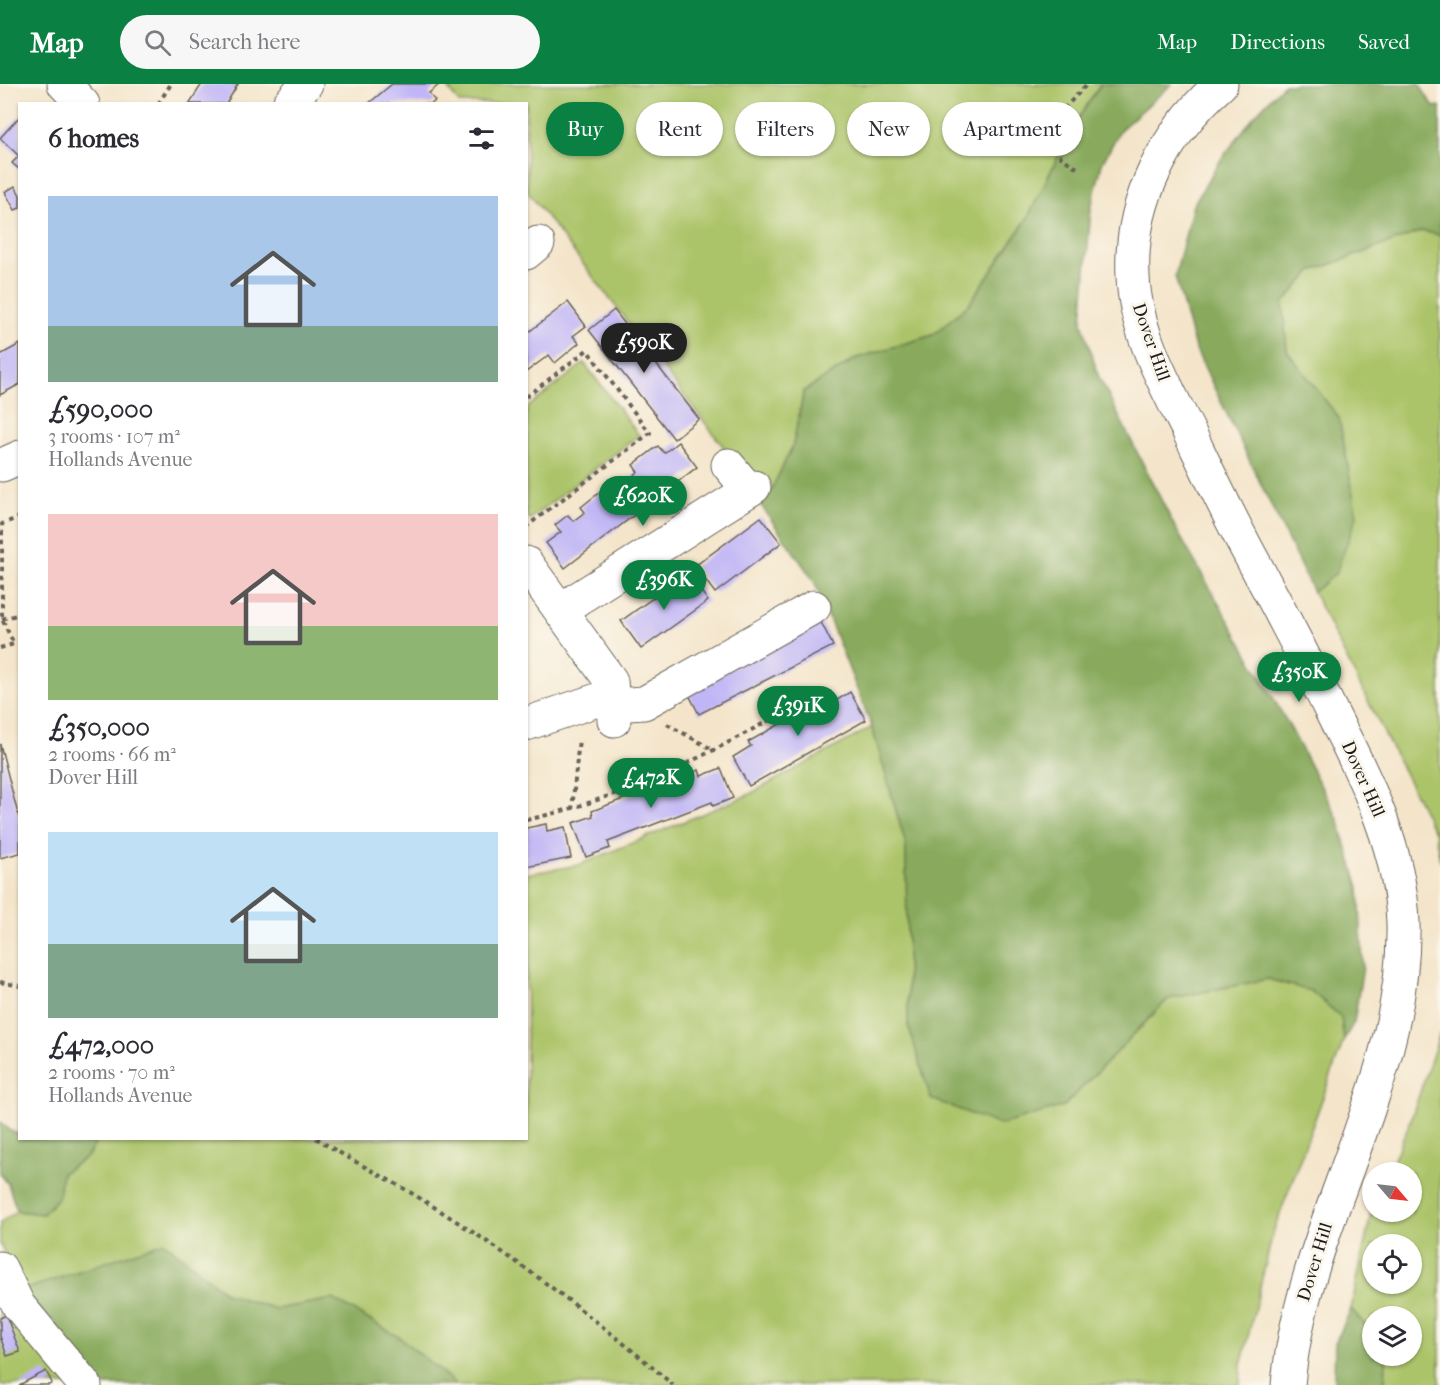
<!DOCTYPE html>
<html lang="en">
<head>
<meta charset="utf-8">
<style>
	:root { --surface:#fff; --page:#f7f7f7; --text:#2b2b33; --muted:#7c7c81; --accent:#0b8043 }
	body { margin:0; font-family:"IM FELL French Canon",serif; background:var(--page); color:var(--text); height:100vh; display:flex; flex-direction:column; font-size:22px; white-space:nowrap }
	* { box-sizing:border-box; margin:0 }
	p { font-size:20px; color:var(--muted) }
	.icon { flex:none; width:33px; height:33px; fill:none; stroke:currentColor; stroke-width:2; stroke-linecap:round; stroke-linejoin:round }
	.map { position:relative; flex:1; overflow:hidden }
	.details { position:absolute; left:18px; top:18px; width:510px; height:1038px; display:flex; flex-direction:column; background:var(--surface); border-radius:0px; box-shadow:0 2px 4px #0004 }
	.details>* { flex:none }
	.top-card { position:absolute; left:546px; top:18px; width:570px; height:54px; display:flex; gap:12px }
	.needle { width:39px; rotate:118deg }
	.tools { position:absolute; left:1362px; top:1078px; display:grid; gap:12px }
	.tools a { display:grid; place-items:center; width:60px; height:60px; border-radius:50%; background:var(--surface); box-shadow:0 2px 4px #0004; font-size:30px }
	.price { position:absolute; translate:-50% -51px; padding:0 14px; border-radius:21px; background:var(--accent); color:#fff; font-size:20px; line-height:39px; filter:drop-shadow(0 2px 3px #0008) }
	.price::after { content:''; position:absolute; left:50%; top:36px; width:18px; height:14px; margin-left:-9px; background:inherit; clip-path:polygon(0 0,100% 0,50% 100%) }
	.price.active { background:#222; color:#fff }
	ul { padding:0; list-style:none }
	li { display:grid; align-content:center; gap:12px; height:318px; padding:0 30px }
	li span { display:grid; place-items:center; height:186px; border-radius:0px; color:#555 }
	li>.icon { margin-inline-start:auto }
	span .icon { width:108px; height:108px; fill:#fffc; stroke-width:1 }
	li b { font-size:26px }
	h2 { display:flex; justify-content:space-between; align-items:center; height:72px; padding:0 30px; font-size:26px }
	.pill { padding:0 21px; border-radius:27px; background:var(--surface); box-shadow:0 2px 4px #0004; font-size:21px; line-height:54px }
	.pill.active { background:var(--accent); color:#fff }
	header { display:flex; align-items:center; gap:36px; box-sizing:border-box; height:84px; padding:0 30px; background:var(--accent); color:#fff }
	header strong { font-size:28px }
	nav { display:flex; gap:33px; margin-inline-start:auto; font-size:21px }
	.search { width:420px; height:54px; background:var(--page); display:flex; align-items:center; gap:15px; box-sizing:border-box; padding:0 21px; border-radius:33px; color:var(--muted); font-size:22px }
	.map>svg:first-child { display:block }
	.green { fill:#acc469; stroke:#647042; stroke-width:1.5; fill-rule:evenodd }
	.forest { fill:#89aa5d; stroke:#52633c; stroke-width:1.5 }
	.building { fill:#c0b5f6 }
	.lines { fill:none; stroke-linecap:round; stroke-linejoin:round }
	.minor-casing { stroke:#686259; stroke-width:35 }
	.major-casing { stroke:#686259; stroke-width:35 }
	.path { stroke:#686259; stroke-width:4; stroke-dasharray:4.5 4.5; stroke-linecap:butt }
	.minor { stroke:#fff; stroke-width:33 }
	.major { stroke:#fff; stroke-width:33 }
	.labels { text-anchor:middle; dominant-baseline:central; stroke-width:6; stroke-linejoin:round; paint-order:stroke }
	.street-label { font-size:18px; fill:#1c1c1c; stroke:#fbf7ec }
</style>
</head>
<body>
<header>
<strong>Map</strong>
<div class="search"><svg class="icon" aria-label="search" viewBox="0 0 24 24"><circle cx="10" cy="10" r="6"/><path d="M15 15l6 6"/></svg>Search here</div>
<nav><a>Map</a><a>Directions</a><a>Saved</a></nav>
</header>
<div class="map">
<svg width="1440" height="1301" viewBox="0 0 1440 1301">
	<rect width="100%" height="100%" fill="#fbf7ec"/>
	<filter id="ink" filterUnits="userSpaceOnUse"><feTurbulence type="fractalNoise" baseFrequency=".0167" numOctaves="2"/><feDisplacementMap in="SourceGraphic" scale="12" xChannelSelector="R" yChannelSelector="G"/><feConvolveMatrix kernelMatrix="1 2 1 2 8 2 1 2 1" color-interpolation-filters="sRGB"/></filter>
	<filter id="wash" filterUnits="userSpaceOnUse"><feTurbulence type="fractalNoise" baseFrequency=".008" numOctaves="4" result="noise"/><feDisplacementMap in="SourceGraphic" scale="24" xChannelSelector="R" yChannelSelector="G"/><feGaussianBlur stdDeviation="1.35" result="paint"/><feColorMatrix in="noise" values="0 0 0 0 0 0 0 0 0 0 0 0 0 0 0 0 0 1.4 0 .05"/><feComposite in="paint" operator="in"/></filter>
	<g filter="url(#wash)">
		<rect width="100%" height="100%" fill="#f4e5ca"/>
		<g class="green">
			<polygon points="445,0 1101,0 1074,41 1027,135 969,220 933,251 857,274 804,307 793,361 767,415 729,370 527,107 526,20 459,19"/>
			<polygon points="1422,147 1440,151 1440,777 1435,750 1313,508 1336,489 1339,334 1287,267 1283,219 1312,187"/>
			<polygon points="584,279 639,351 530,435 526,431 527,324"/>
			<polygon points="872,643 906,761 908,941 1064,1022 1168,915 1268,895 1311,907 1341,933 1344,956 1273,1149 1241,1282 1240,1301 457,1301 399,1253 333,1215 276,1225 227,1210 164,1158 93,1301 0,1301 0,1208 23,1206 0,1160 0,1139 17,1127 43,1130 57,1114 62,1089 87,1073 98,1055 526,1054 527,790 579,781 748,711"/>
			<path d="M1440,949V1301H1385L1386,1272H1412V1233H1372V1249L1351,1225L1372,1125V1128H1412V1089H1388L1410,1038ZM1372,1161H1412V1200H1372Z"/>
		</g>
		<g class="forest">
			<polygon points="1101,0 1172,0 1120,46 1102,80 1091,124 1082,238 1098,291 1176,445 1290,643 1338,735 1359,803 1363,883 1354,938 1344,956 1341,933 1311,907 1268,895 1168,915 1064,1022 1000,1041 931,1015 908,941 906,761 872,643 814,497 760,420 767,415 793,361 804,307 857,274 933,251 969,220 1027,135 1074,41"/>
			<polygon points="1284,0 1419,0 1434,23 1440,22 1440,151 1422,147 1312,187 1283,219 1287,267 1339,334 1357,432 1336,489 1313,508 1195,264 1175,192 1193,121 1220,77 1254,32"/>
			<polygon points="0,1038 11,1047 19,1050 20,1054 98,1055 87,1073 62,1089 58,1114 43,1130 17,1127 8,1100 0,1089"/>
			<polygon points="164,1158 227,1210 276,1225 333,1215 399,1253 457,1301 93,1301 24,1206"/>
			<polygon points="1351,1225 1372,1249 1372,1272 1386,1272 1385,1301 1334,1301 1335,1259"/>
		</g>
		<g id="blocks">
			<g class="building">
				<polygon points="202,0 238,0 226,20 189,20"/>
				<polygon points="392,0 440,0 429,9 435,17 431,20 368,20"/>
				<polygon points="20,32 20,86 12,79 19,72 0,54"/>
				<polygon points="15,102 20,111 20,124 15,126 5,108"/>
				<polygon points="568,218 586,242 573,252 579,259 555,279 549,271 526,288 526,250"/>
				<polygon points="614,226 699,335 674,355 589,246"/>
				<polygon points="20,260 20,300 0,311 0,271"/>
				<polygon points="678,358 697,383 565,484 546,459 561,448 555,441 568,431 573,437 585,428 581,423 605,404 609,411 638,388 633,381 658,362 664,369"/>
				<polygon points="761,433 781,459 715,509 695,482"/>
				<polygon points="688,489 708,517 641,565 621,537"/>
				<polygon points="821,538 833,562 699,630 687,607"/>
				<polygon points="850,608 866,636 749,702 733,673 751,662 748,658 830,612 834,618"/>
				<polygon points="0,660 20,738 20,769 0,774"/>
				<polygon points="721,684 733,714 713,722 712,718 608,758 610,764 586,773 573,739 593,732 592,727 699,686 701,692"/>
				<polygon points="546,740 547,747 565,743 571,774 526,783 526,744"/>
				<polygon points="6,1231 20,1268 7,1272 0,1252 0,1234"/>
				<polygon points="46,1287 52,1299 49,1301 19,1301"/>
			</g>
		</g>
	</g>
	<g filter="url(#ink)">
		<use href="#blocks" fill-opacity="0" stroke="#686259" stroke-width="1.5"/>
		<g class="lines">
			<g class="minor-casing">
				<g id="minor">
					<polyline points="64,0 83,20"/>
					<polyline points="289,20 306,0"/>
					<polyline points="526,169 538,159"/>
					<polyline points="2,381 20,373"/>
					<polyline points="728,381 749,406"/>
					<polyline points="526,479 611,597 614,636"/>
					<polyline points="560,526 754,403"/>
					<polyline points="613,621 644,619 814,523"/>
					<polyline points="526,640 612,611"/>
					<polyline points="0,1184 19,1222 85,1301"/>
				</g>
			</g>
			<g class="major-casing">
				<path id="major" d="M1221,0C1166,48 1129,117 1133,192C1135,248 1165,300 1190,350C1211,394 1232,439 1256,482C1284,534 1311,586 1337,639C1369,701 1400,767 1403,838C1407,1002 1302,1140 1288,1301"/>
			</g>
			<g class="path">
				<polyline points="158,20 171,0"/>
				<polyline points="1077,84 1061,73 1053,60 1061,28 1087,0"/>
				<polyline points="526,313 587,266 650,349 527,442"/>
				<polyline points="2,535 20,530"/>
				<polyline points="0,564 14,560 2,535 2,440 20,433"/>
				<polyline points="667,640 715,667"/>
				<polyline points="636,701 640,708"/>
				<polyline points="572,726 579,655"/>
				<path d="M526,736C618,716 704,674 785,627L789,635"/>
				<polyline points="0,898 20,902"/>
				<path d="M316,1054C346,1074 378,1089 408,1107C501,1163 591,1230 673,1301"/>
			</g>
			<use href="#minor" class="minor"/>
			<use href="#major" class="major"/>
		</g>
	</g>
	<g class="labels">
		<g class="street-label">
			<text transform="translate(1151 258) rotate(71)">Dover Hill</text>
			<text transform="translate(1363 695) rotate(66)">Dover Hill</text>
			<text transform="translate(1315 1178) rotate(-73)">Dover Hill</text>
		</g>
	</g>
</svg>
<div class="tools">
<a><svg class="needle" viewBox="-14 -14 28 28"><path d="M0-13l5 13h-10z" fill="#e53935"/><path d="M0 13l5-13h-10z" fill="#7c7c81"/></svg></a>
<a><svg class="icon" aria-label="locate" viewBox="0 0 24 24"><circle cx="12" cy="12" r="6"/><path d="M12 2v4M12 18v4M2 12h4M18 12h4"/></svg></a>
<a><svg class="icon" aria-label="layers" viewBox="0 0 24 24"><path d="M12 4l9 5-9 5-9-5zM3 14l9 5 9-5"/></svg></a>
</div>
<b class="price active" style="left:644px;top:290px">£590K</b>
<b class="price" style="left:643px;top:443px">£620K</b>
<b class="price" style="left:664px;top:527px">£396K</b>
<b class="price" style="left:1299px;top:619px">£350K</b>
<b class="price" style="left:798px;top:653px">£391K</b>
<b class="price" style="left:651px;top:725px">£472K</b>
<div class="top-card">
<a class="pill active">Buy</a>
<a class="pill">Rent</a>
<a class="pill">Filters</a>
<a class="pill">New</a>
<a class="pill">Apartment</a>
</div>
<section class="details">
<h2>6 homes<svg class="icon" aria-label="filters" viewBox="0 0 24 24"><path d="M4 7h16M4 17h16"/><circle cx="9" cy="7" r="2"/><circle cx="15" cy="17" r="2"/></svg></h2>
<ul>
<li><span style="background:linear-gradient(#a9c7e8 70%,#7fa58c 0)"><svg class="icon" aria-label="home" viewBox="0 0 24 24"><path d="M3 11l9-7 9 7M6 9v11h12V9"/></svg></span><div><b>£590,000</b><p>3 rooms · 107 m²</p><p>Hollands Avenue</p></div></li>
<li><span style="background:linear-gradient(#f6c9c9 60%,#8fb573 0)"><svg class="icon" aria-label="home" viewBox="0 0 24 24"><path d="M3 11l9-7 9 7M6 9v11h12V9"/></svg></span><div><b>£350,000</b><p>2 rooms · 66 m²</p><p>Dover Hill</p></div></li>
<li><span style="background:linear-gradient(#bfe0f5 60%,#7fa58c 0)"><svg class="icon" aria-label="home" viewBox="0 0 24 24"><path d="M3 11l9-7 9 7M6 9v11h12V9"/></svg></span><div><b>£472,000</b><p>2 rooms · 70 m²</p><p>Hollands Avenue</p></div></li>
</ul>
</section>
</div>
</body>
</html>
